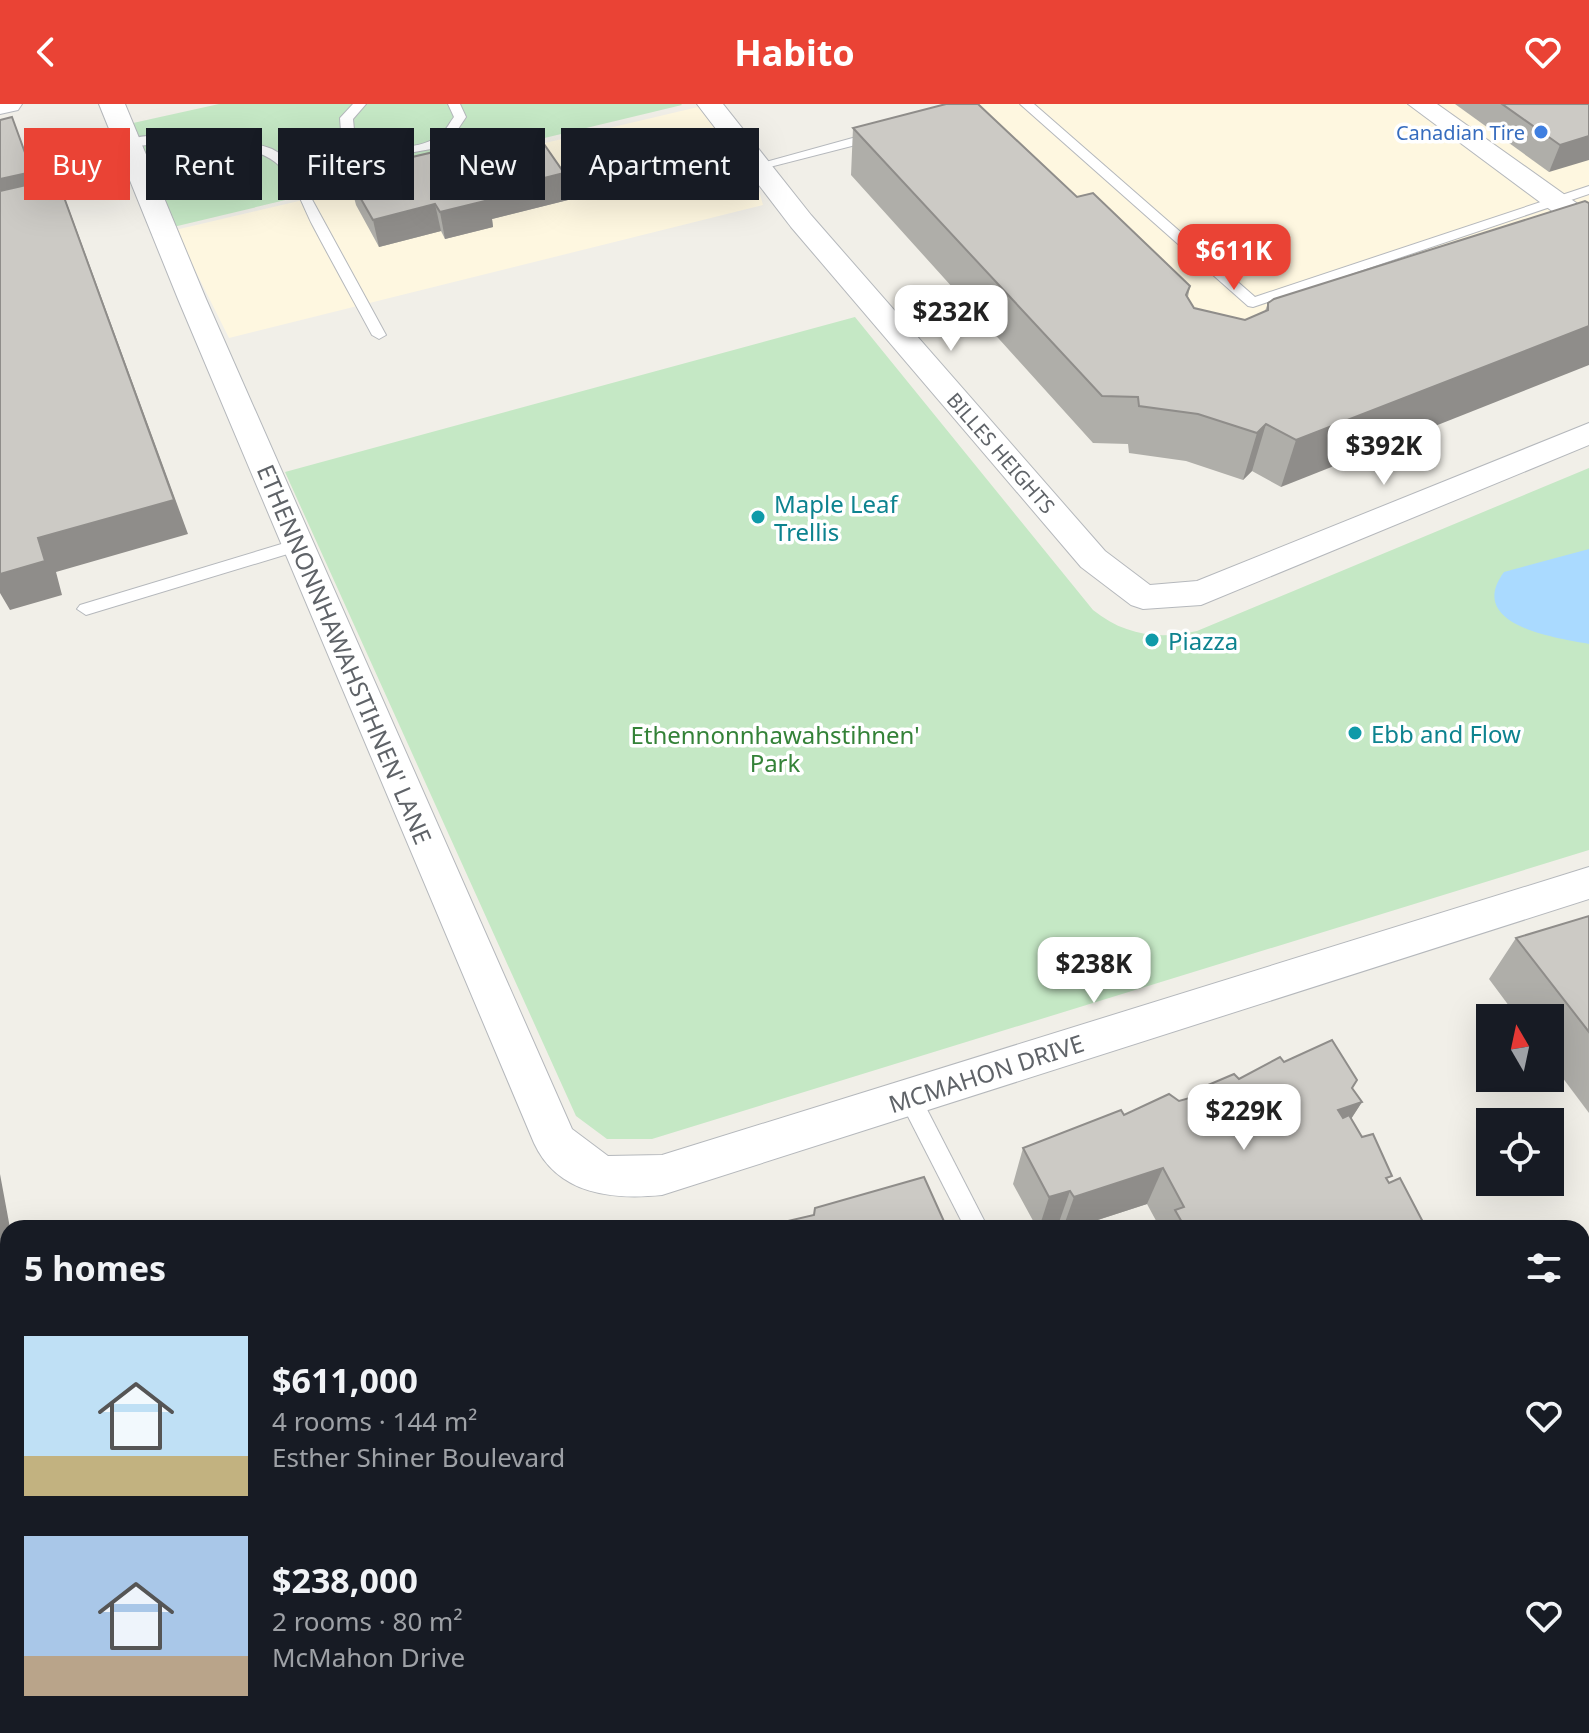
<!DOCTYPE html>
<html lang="en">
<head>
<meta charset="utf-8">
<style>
	:root { --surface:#171b24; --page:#242831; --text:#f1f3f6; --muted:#9ea1a6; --accent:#ea4335 }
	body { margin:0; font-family:"Noto Sans",sans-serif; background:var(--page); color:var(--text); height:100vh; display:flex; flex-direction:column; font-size:30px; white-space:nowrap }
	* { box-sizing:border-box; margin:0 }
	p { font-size:26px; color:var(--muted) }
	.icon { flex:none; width:44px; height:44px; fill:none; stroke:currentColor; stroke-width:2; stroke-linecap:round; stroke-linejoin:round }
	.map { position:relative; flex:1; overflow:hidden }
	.drawer { position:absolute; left:0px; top:1116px; width:1590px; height:514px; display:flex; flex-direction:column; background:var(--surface); border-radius:24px 24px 0 0; box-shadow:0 8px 32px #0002 }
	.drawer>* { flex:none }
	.top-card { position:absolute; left:24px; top:24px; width:800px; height:72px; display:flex; gap:16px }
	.needle { width:52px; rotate:351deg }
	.buttons { position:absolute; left:1476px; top:900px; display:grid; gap:16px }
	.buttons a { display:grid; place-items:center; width:88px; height:88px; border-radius:0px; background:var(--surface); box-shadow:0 8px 32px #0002; font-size:40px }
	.price { position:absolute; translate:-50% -68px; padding:0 18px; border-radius:16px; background:#fff; color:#222; font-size:26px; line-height:52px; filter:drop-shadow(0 2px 4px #0008) }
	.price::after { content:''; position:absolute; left:50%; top:48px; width:24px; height:18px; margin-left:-12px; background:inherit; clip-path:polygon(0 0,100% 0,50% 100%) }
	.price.on { background:var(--accent); color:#fff }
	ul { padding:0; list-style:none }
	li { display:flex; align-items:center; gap:24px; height:200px; padding:0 24px }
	li span { display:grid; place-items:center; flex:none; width:224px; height:160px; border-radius:0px; color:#555 }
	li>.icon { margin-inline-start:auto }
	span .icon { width:96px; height:96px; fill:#fffc; stroke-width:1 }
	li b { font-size:34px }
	h2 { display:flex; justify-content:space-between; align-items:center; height:96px; padding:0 24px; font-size:34px }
	.pill { padding:0 28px; border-radius:0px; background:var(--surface); box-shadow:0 8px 32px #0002; font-size:28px; line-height:72px }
	.pill.on { background:var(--accent); color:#fff }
	header { display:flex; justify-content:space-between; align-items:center; height:104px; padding:0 24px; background:var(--accent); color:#fff; font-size:36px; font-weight:700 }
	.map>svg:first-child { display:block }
	.commercial { fill:#fef7e0 }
	.green { fill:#c5e8c5 }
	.water { fill:#aadaff }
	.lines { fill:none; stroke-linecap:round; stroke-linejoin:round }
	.lane-casing { stroke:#b5b8bc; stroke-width:2 }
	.street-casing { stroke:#b5b8bc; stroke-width:2 }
	.secondary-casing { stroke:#b6babf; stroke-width:2 }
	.lane { fill:#fff; fill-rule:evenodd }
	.street { fill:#fff; fill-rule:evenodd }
	.secondary { fill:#fff; fill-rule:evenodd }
	.wall { fill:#afaea9 }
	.shaded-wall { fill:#8f8d8a }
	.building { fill:#cccac5; stroke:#8f8d8a; stroke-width:2 }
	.shop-dot { fill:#3f7fe0; stroke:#fff; stroke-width:3 }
	.culture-dot { fill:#0f9aa8; stroke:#fff; stroke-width:3 }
	.labels { text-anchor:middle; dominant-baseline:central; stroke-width:7; stroke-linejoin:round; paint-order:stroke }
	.far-shop-label { font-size:20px; fill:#366cbe; stroke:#fff; text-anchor:end }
	.far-street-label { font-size:20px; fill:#5f6368; stroke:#fff }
	.culture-label { font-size:24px; fill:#0d838f; stroke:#fff; text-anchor:start }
	.street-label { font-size:24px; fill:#5f6368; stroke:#fff }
	.park-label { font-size:24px; fill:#348238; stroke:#fff }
</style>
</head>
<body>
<header><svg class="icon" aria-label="back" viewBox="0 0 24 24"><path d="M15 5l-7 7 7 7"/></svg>Habito<svg class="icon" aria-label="heart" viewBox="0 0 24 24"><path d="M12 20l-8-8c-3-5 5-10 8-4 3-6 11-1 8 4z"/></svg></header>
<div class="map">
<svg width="1589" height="1629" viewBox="0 0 1589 1629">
	<rect width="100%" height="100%" fill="#f1efe8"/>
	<g class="commercial">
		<polygon points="696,0 719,0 746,40 763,101 229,234 175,126 698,3"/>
		<polygon points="942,0 1589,0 1589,119 1210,238 997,21"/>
	</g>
	<g class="green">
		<polygon points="219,0 681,0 682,1 169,124 124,21"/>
		<path d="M855,213L1093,506C1124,531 1158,536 1197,527L1589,364V746L652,1035H607L576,1012L285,368Z"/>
	</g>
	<path class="water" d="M1589,445V540C1555,534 1465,521 1504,468Z"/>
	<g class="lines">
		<g class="lane-casing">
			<g id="lane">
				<path d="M353,0H366L353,15L354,26C376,45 419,50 442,29C447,25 450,18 454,13L448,0H460L466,13L452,34L431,45L403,50L365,43L297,68L386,231L379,235L372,231C352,194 332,158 313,122C302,101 294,73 275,58C242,33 168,38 129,43L122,39C145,23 246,34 272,45C280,49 286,54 292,61L353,39L341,27L340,14Z"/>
				<polygon points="1020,0 1034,0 1255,193 1589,82 1589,90 1253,203 1248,202"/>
				<polygon points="878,27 884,31 883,34 758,66 751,62"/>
				<polygon points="298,435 306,441 304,445 86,511 77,505 80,501"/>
				<polygon points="909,983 917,986 988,1124 965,1124 898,993 901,986"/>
			</g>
		</g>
		<g class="street-casing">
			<g id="street">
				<path d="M99,0H125L206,195L572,1025L608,1052L662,1051L1589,763V795L662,1091C613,1096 558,1091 534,1039L178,195Z"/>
				<polygon points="697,0 723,0 811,111 1105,447 1150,481 1197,477 1589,319 1589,341 1201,501 1143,505 1131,501 1081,463 791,123"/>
				<polygon points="1408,0 1437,0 1589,108 1589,129 1579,127"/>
			</g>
		</g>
		<g class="secondary-casing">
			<polygon id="secondary" points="0,0 22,0 18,6 0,10"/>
		</g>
		<use href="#lane" class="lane"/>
		<use href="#street" class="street"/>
		<use href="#secondary" class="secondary"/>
	</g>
	<g class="wall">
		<polygon points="1455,0 1589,0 1549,68"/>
		<polygon points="853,24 1077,93 1190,182 1188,193 1194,204 1245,216 1265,207 1268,199 1585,97 1281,383 1252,367 1243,376 1186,357 1129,349 1128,340 1093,339 851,71"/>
		<polygon points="408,54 564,69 568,96 492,115 493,123 445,135 441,127 379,143 356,101 349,74 409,60"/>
		<polygon points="1589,812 1589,1009 1550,957 1550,914 1518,914 1489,875 1516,834"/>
		<polygon points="1284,958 1352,984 1362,998 1351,1015 1388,1077 1420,1124 1160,1124 1147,1100 1073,1124 1060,1124 1058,1121 1049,1124 1037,1124 1013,1080 1023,1044 1124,1011 1191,994 1194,987 1239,975"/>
	</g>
	<g class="shaded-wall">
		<polygon points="12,13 43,95 0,105 0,75"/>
		<polygon points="1589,32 1589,56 1549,68 1560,41"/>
		<polygon points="564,69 568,96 492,115 493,123 445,135 440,108 484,89"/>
		<polygon points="57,74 70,108 188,430 56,468 62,491 10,506 0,489 0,470 38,434"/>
		<polygon points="435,100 441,127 379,143 373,116"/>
		<polygon points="1589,222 1589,261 1281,383 1296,336"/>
		<polygon points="1266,320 1252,367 1243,376 1257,329"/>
		<polygon points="1362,998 1338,1035 1338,1006"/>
		<polygon points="1163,1064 1147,1100 1073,1124 1063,1124 1074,1093"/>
		<polygon points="0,1070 10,1124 8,1124 8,1169 0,1172"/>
		<polygon points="1070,1087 1058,1121 1049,1124 1039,1124 1049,1093"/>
		<polygon points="0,1223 8,1268 8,1321 0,1324"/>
		<polygon points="1589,1334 1589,1350 1582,1352 1582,1336"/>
		<polygon points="8,1474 8,1489 0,1493 0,1478"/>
		<polygon points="105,1622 118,1622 119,1628 117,1629 91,1629"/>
	</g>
	<g class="building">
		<polygon points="946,0 978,0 1077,93 1093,89 1190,182 1186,191 1194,204 1245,216 1268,206 1268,199 1274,195 1585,97 1589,99 1589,222 1296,336 1266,320 1257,329 1198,310 1139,302 1138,293 1102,292 853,24"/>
		<polygon points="1502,0 1589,0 1589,32 1560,41"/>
		<polygon points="12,13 32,68 0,75 0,16"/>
		<polygon points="537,30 564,69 484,89 489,96 440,108 435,100 373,116 349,74 411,59 408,54 451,44 455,50"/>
		<polygon points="57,74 174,396 38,434 45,457 0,470 0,87"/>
		<polygon points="1589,812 1589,928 1516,834"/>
		<polygon points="1332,936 1357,976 1352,984 1362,998 1338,1006 1343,1014 1349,1011 1362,1033 1373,1030 1392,1072 1386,1074 1389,1079 1400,1074 1424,1120 1418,1122 1420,1124 1171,1124 1183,1120 1175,1106 1184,1103 1163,1064 1074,1093 1070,1087 1049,1093 1023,1044 1121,1006 1124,1011 1169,990 1179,997 1197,992 1194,987 1234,970 1239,975 1280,953 1284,958"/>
		<polygon points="924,1073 947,1124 762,1124 762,1123 814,1111 815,1104"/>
		<polygon points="0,1130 4,1152 0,1154"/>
		<polygon points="1582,1256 1589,1267 1589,1334 1582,1336"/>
		<polygon points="8,1326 8,1474 0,1478 0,1329"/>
		<polygon points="8,1499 8,1622 105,1622 91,1629 0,1629 0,1503"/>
	</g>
	<circle class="shop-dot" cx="1541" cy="28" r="8"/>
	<g class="culture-dot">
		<circle cx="758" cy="413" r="8"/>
		<circle cx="1152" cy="536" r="8"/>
		<circle cx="1355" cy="629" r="8"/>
	</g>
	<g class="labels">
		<g class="far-shop-label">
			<text x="1525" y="28">Canadian Tire</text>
		</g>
		<g class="far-street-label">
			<text transform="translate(1001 349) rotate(49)">BILLES HEIGHTS</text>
		</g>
		<g class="culture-label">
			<text x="774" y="399">Maple Leaf<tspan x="774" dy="28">Trellis</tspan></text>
			<text x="1168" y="536">Piazza</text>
			<text x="1371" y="629">Ebb and Flow</text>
		</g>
		<g class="street-label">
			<text transform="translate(345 550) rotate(67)">ETHENNONNHAWAHSTIHNEN' LANE</text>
			<text transform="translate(986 969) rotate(-18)">MCMAHON DRIVE</text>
		</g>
		<g class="park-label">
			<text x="775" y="630">Ethennonnhawahstihnen'<tspan x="775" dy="28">Park</tspan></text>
		</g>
	</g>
</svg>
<div class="buttons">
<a><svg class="needle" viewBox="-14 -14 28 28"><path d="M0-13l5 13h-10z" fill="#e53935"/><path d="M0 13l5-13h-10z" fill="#9ea1a6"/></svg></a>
<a><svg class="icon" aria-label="locate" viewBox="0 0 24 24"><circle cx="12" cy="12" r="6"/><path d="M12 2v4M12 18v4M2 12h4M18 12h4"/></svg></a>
</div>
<b class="price on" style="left:1234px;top:188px">$611K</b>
<b class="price" style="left:951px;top:249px">$232K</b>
<b class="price" style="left:1384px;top:383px">$392K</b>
<b class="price" style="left:1094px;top:901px">$238K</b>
<b class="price" style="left:1244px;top:1048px">$229K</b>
<div class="top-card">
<a class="pill on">Buy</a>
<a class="pill">Rent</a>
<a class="pill">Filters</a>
<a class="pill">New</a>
<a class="pill">Apartment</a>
</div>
<section class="drawer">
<h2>5 homes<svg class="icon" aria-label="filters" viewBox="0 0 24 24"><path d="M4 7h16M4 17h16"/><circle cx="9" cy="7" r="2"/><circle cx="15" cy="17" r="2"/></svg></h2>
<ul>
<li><span style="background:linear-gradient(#bfe0f5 75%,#c2b280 0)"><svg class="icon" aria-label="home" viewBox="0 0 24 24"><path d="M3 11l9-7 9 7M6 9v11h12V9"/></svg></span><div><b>$611,000</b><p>4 rooms · 144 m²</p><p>Esther Shiner Boulevard</p></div><svg class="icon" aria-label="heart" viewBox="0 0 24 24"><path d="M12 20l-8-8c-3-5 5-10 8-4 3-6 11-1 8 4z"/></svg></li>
<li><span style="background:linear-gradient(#a9c7e8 75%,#b9a48a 0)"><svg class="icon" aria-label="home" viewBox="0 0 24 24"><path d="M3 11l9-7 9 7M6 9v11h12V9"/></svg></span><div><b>$238,000</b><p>2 rooms · 80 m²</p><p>McMahon Drive</p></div><svg class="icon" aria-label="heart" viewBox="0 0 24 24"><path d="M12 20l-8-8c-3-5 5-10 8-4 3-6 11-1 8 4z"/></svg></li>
</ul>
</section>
</div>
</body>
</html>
